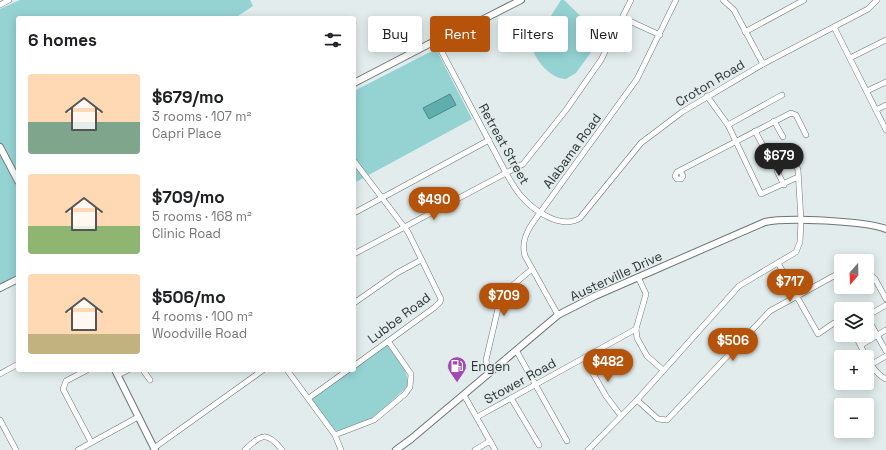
<!DOCTYPE html>
<html lang="en">
<head>
<meta charset="utf-8">
<style>
	:root { --surface:#fff; --page:#f6f6f6; --text:#202124; --muted:#757577; --accent:#b45309 }
	body { margin:0; font-family:"Space Grotesk",sans-serif; background:var(--page); color:var(--text); height:100vh; display:flex; flex-direction:column; font-size:15px; white-space:nowrap }
	* { box-sizing:border-box; margin:0 }
	p { font-size:13px; color:var(--muted) }
	.icon { flex:none; width:22px; height:22px; fill:none; stroke:currentColor; stroke-width:2; stroke-linecap:round; stroke-linejoin:round }
	.map { position:relative; flex:1; overflow:hidden }
	.side { position:absolute; left:16px; top:16px; width:340px; height:356px; display:flex; flex-direction:column; background:var(--surface); border-radius:4px; box-shadow:0 2px 10px #0003 }
	.side>* { flex:none }
	.banner { position:absolute; left:368px; top:16px; width:380px; height:36px; display:flex; gap:8px }
	.needle { width:26px; rotate:200deg }
	.tools { position:absolute; left:834px; top:254px; display:grid; gap:8px }
	.tools a { display:grid; place-items:center; width:40px; height:40px; border-radius:4px; background:var(--surface); box-shadow:0 2px 10px #0003; font-size:20px }
	.price { position:absolute; translate:-50% -34px; padding:0 9px; border-radius:14px; background:var(--accent); color:#fff; font-size:13px; line-height:26px; filter:drop-shadow(0 1px 2px #0008) }
	.price::after { content:''; position:absolute; left:50%; top:24px; width:12px; height:9px; margin-left:-6px; background:inherit; clip-path:polygon(0 0,100% 0,50% 100%) }
	.price.selected { background:#222; color:#fff }
	ul { padding:0; list-style:none }
	li { display:flex; align-items:center; gap:12px; height:100px; padding:0 12px }
	li span { display:grid; place-items:center; flex:none; width:112px; height:80px; border-radius:4px; color:#555 }
	li>.icon { margin-inline-start:auto }
	span .icon { width:48px; height:48px; fill:#fffc; stroke-width:1 }
	li b { font-size:17px }
	h2 { display:flex; justify-content:space-between; align-items:center; height:48px; padding:0 12px; font-size:17px }
	.tag { padding:0 14px; border-radius:4px; background:var(--surface); box-shadow:0 2px 10px #0003; font-size:14px; line-height:36px }
	.tag.selected { background:var(--accent); color:#fff }
	.map>svg:first-child { display:block }
	.green { fill:#95d3d3 }
	.water { fill:#5fadad; stroke:#508888 }
	.lines { fill:none; stroke-linecap:round; stroke-linejoin:round }
	.minor-casing { stroke:#6c7676; stroke-width:6 }
	.tertiary-casing { stroke:#6c7676; stroke-width:8 }
	.minor { stroke:#fff; stroke-width:5 }
	.tertiary { stroke:#fff; stroke-width:6 }
	.labels { text-anchor:middle; dominant-baseline:central; stroke-width:3; stroke-linejoin:round; paint-order:stroke }
	.street-label { font-size:13px; fill:#2e3232; stroke:#e2ecec }
	.poi-label { font-size:13px; fill:#2e3232; stroke:#e2ecec; text-anchor:start }
</style>
</head>
<body>
<div class="map">
<svg width="886" height="450" viewBox="0 0 886 450">
	<rect width="100%" height="100%" fill="#e2ecec"/>
	<g class="green">
		<polygon points="20,0 250,0 253,6 235,18 18,18 18,181 0,147 0,9"/>
		<path d="M561,0H564L602,37L576,73L566,79C551,79 534,60 532,46Z"/>
		<polygon points="436,49 472,119 354,183 354,91"/>
		<polygon points="0,151 18,187 18,274 0,285"/>
		<path d="M387,344C395,356 411,371 407,387L374,417L338,431L334,430L312,400L314,397L351,370H354V368Z"/>
	</g>
	<polygon class="water" points="450,94 456,105 429,119 423,108"/>
	<g class="lines">
		<g class="minor-casing">
			<g id="minor">
				<polyline points="723,0 734,10 763,64"/>
				<polyline points="0,5 9,0"/>
				<polyline points="623,18 660,35"/>
				<polyline points="834,27 886,130"/>
				<polyline points="745,32 804,0"/>
				<path d="M436,41L506,173C511,181 515,190 522,197C534,211 562,230 580,218L641,143L682,112L763,64L868,9L877,0"/>
				<polyline points="850,58 886,40"/>
				<polyline points="867,91 886,82"/>
				<polyline points="707,96 728,125 761,194 798,177"/>
				<polyline points="876,110 886,105"/>
				<polyline points="774,121 783,137"/>
				<polyline points="728,125 782,95"/>
				<polyline points="755,131 763,146"/>
				<polyline points="354,161 408,232 441,299 440,302 435,307 354,366"/>
				<polyline points="777,171 784,185"/>
				<polyline points="681,172 683,176 681,179 677,179 675,176 677,172 791,113 796,115 806,135"/>
				<polyline points="354,213 489,140"/>
				<polyline points="354,254 523,164 566,110 601,60 631,0"/>
				<polyline points="778,263 818,334 834,323 841,322"/>
				<polyline points="867,271 875,279 886,299"/>
				<polyline points="638,277 646,294 636,329 637,338 647,356 663,370"/>
				<polyline points="354,303 397,273 421,260"/>
				<polyline points="855,309 860,307 863,309"/>
				<path d="M558,315L525,256C521,243 526,232 534,221L637,79L676,0"/>
				<polyline points="867,316 886,305"/>
				<polyline points="867,317 886,351"/>
				<path d="M855,335C863,349 871,372 886,379"/>
				<polyline points="861,345 886,330"/>
				<polyline points="516,350 567,441"/>
				<polyline points="584,358 606,396 621,416"/>
				<polyline points="872,364 886,356"/>
				<polyline points="87,370 66,381 63,389 91,442"/>
				<polyline points="143,370 150,380"/>
				<polyline points="287,370 335,435 341,450"/>
				<polyline points="0,374 18,364"/>
				<polyline points="489,374 486,360 500,300 506,291 532,269"/>
				<polyline points="118,375 128,370"/>
				<polyline points="464,395 495,450"/>
				<polyline points="309,398 348,370"/>
				<polyline points="511,398 539,445"/>
				<polyline points="637,400 658,419 667,420 770,311 841,272"/>
				<polyline points="477,417 636,329"/>
				<polyline points="0,420 16,450"/>
				<polyline points="335,435 374,420 405,394 410,387 411,374 388,341"/>
				<polyline points="154,448 263,370"/>
				<polyline points="78,450 138,417"/>
				<path d="M245,450C261,434 267,431 282,450"/>
				<polyline points="475,450 490,441"/>
				<polyline points="588,450 637,400 739,286 796,252 800,242 801,220 798,170 792,153"/>
			</g>
		</g>
		<g class="tertiary-casing">
			<g id="tertiary">
				<polyline points="354,83 429,44 472,25 521,0"/>
				<polyline points="0,147 18,181"/>
				<polyline points="0,288 18,279"/>
				<polyline points="115,370 155,450"/>
				<path d="M396,450L411,439L558,315L595,296L765,222C787,217 865,221 886,229"/>
			</g>
		</g>
		<use href="#minor" class="minor"/>
		<use href="#tertiary" class="tertiary"/>
	</g>
	<defs>
		<g id="fuel-pin" transform="scale(1)"><path d="M0 17L-7.5 6A9.5 9.5 0 1 1 7.5 6Z" fill="#a448b3" stroke="#e2ecec"/><path d="M-5.5-6h7V0h2V4h1.3V-2.5L3-4.5l.8-.8L6-3V5H2.5V1h-1V6h-7ZM-4.2-4.7v3.2H.2V-4.7Z" fill="#fff"/></g>
	</defs>
	<g fill-rule="evenodd">
		<use href="#fuel-pin" x="457" y="366"/>
	</g>
	<g class="labels">
		<g class="street-label">
			<text transform="translate(710 83) rotate(-31)">Croton Road</text>
			<text transform="translate(504 144) rotate(61)">Retreat Street</text>
			<text transform="translate(572 151) rotate(-54)">Alabama Road</text>
			<text transform="translate(616 276) rotate(-25)">Austerville Drive</text>
			<text transform="translate(399 318) rotate(-37)">Lubbe Road</text>
			<text transform="translate(520 381) rotate(-29)">Stower Road</text>
		</g>
		<g class="poi-label">
			<text x="471" y="366">Engen</text>
		</g>
	</g>
</svg>
<div class="tools">
<a><svg class="needle" viewBox="-14 -14 28 28"><path d="M0-13l5 13h-10z" fill="#e53935"/><path d="M0 13l5-13h-10z" fill="#757577"/></svg></a>
<a><svg class="icon" aria-label="layers" viewBox="0 0 24 24"><path d="M12 4l9 5-9 5-9-5zM3 14l9 5 9-5"/></svg></a>
<a>+</a>
<a>−</a>
</div>
<b class="price selected" style="left:779px;top:177px">$679</b>
<b class="price" style="left:434px;top:221px">$490</b>
<b class="price" style="left:790px;top:303px">$717</b>
<b class="price" style="left:504px;top:317px">$709</b>
<b class="price" style="left:733px;top:362px">$506</b>
<b class="price" style="left:608px;top:383px">$482</b>
<div class="banner">
<a class="tag">Buy</a>
<a class="tag selected">Rent</a>
<a class="tag">Filters</a>
<a class="tag">New</a>
</div>
<section class="side">
<h2>6 homes<svg class="icon" aria-label="filters" viewBox="0 0 24 24"><path d="M4 7h16M4 17h16"/><circle cx="9" cy="7" r="2"/><circle cx="15" cy="17" r="2"/></svg></h2>
<ul>
<li><span style="background:linear-gradient(#ffd9b3 60%,#7fa58c 0)"><svg class="icon" aria-label="home" viewBox="0 0 24 24"><path d="M3 11l9-7 9 7M6 9v11h12V9"/></svg></span><div><b>$679/mo</b><p>3 rooms · 107 m²</p><p>Capri Place</p></div></li>
<li><span style="background:linear-gradient(#ffd9b3 65%,#8fb573 0)"><svg class="icon" aria-label="home" viewBox="0 0 24 24"><path d="M3 11l9-7 9 7M6 9v11h12V9"/></svg></span><div><b>$709/mo</b><p>5 rooms · 168 m²</p><p>Clinic Road</p></div></li>
<li><span style="background:linear-gradient(#ffd9b3 75%,#c2b280 0)"><svg class="icon" aria-label="home" viewBox="0 0 24 24"><path d="M3 11l9-7 9 7M6 9v11h12V9"/></svg></span><div><b>$506/mo</b><p>4 rooms · 100 m²</p><p>Woodville Road</p></div></li>
</ul>
</section>
</div>
</body>
</html>
